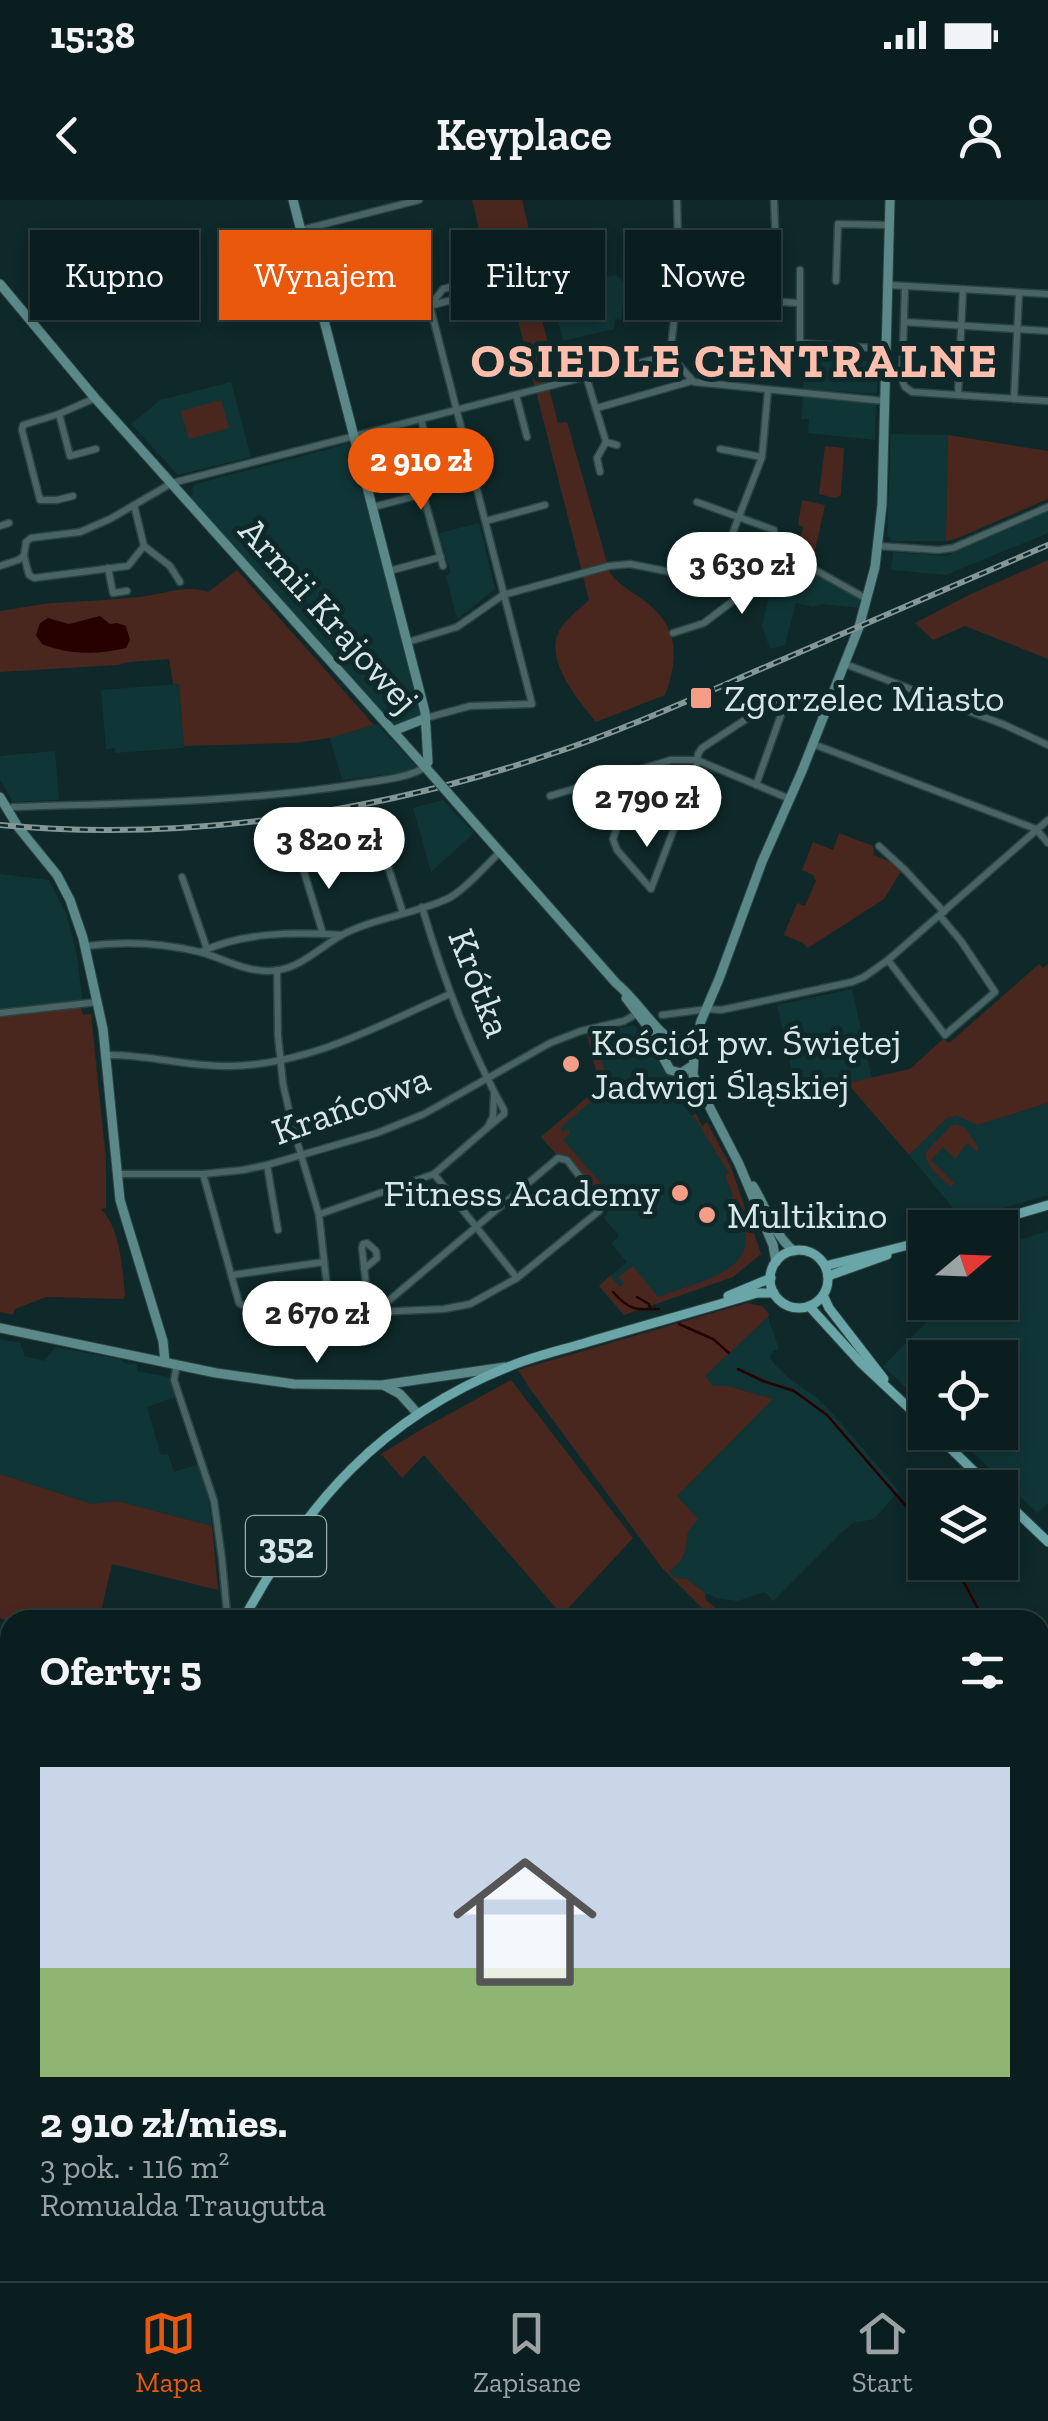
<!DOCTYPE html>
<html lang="pl">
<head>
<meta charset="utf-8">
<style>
	:root { --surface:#0b1e1f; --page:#142728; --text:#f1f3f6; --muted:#9aa2a4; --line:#2b3c3d; --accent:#ea580c }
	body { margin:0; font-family:"Zilla Slab",serif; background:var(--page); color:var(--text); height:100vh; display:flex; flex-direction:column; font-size:38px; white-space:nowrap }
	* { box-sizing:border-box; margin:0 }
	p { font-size:32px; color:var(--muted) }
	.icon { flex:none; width:55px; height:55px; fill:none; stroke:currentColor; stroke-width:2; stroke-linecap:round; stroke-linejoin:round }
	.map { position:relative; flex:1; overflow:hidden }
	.sheet { position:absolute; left:0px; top:1410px; width:1050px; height:672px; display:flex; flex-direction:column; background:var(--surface); border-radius:30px 30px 0 0; box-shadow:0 5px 15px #0003,0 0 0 2px var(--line) }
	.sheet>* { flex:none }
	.top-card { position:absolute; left:30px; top:30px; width:990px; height:90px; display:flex; gap:20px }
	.needle { width:65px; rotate:71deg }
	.controls { position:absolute; left:908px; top:1010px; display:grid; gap:20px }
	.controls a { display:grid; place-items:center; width:110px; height:110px; border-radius:0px; background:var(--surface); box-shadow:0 5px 15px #0003,0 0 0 2px var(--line); font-size:50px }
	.price { position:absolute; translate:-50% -85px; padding:0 22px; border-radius:35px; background:#fff; color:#222; font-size:32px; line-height:65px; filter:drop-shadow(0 2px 5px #0008) }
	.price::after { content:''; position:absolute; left:50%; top:60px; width:30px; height:22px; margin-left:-15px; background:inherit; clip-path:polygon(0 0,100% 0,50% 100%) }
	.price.on { background:var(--accent); color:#fff }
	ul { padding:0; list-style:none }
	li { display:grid; align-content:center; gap:20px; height:530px; padding:0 40px }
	li span { display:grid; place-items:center; height:310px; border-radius:0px; color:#555 }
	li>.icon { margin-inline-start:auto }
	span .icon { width:180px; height:180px; fill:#fffc; stroke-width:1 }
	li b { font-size:42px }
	h2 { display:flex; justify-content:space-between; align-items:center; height:120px; padding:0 40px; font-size:42px }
	.tag { padding:0 35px; border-radius:0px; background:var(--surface); box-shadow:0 5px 15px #0003,0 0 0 2px var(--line); font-size:35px; line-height:90px }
	.tag.on { background:var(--accent); color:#fff }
	.status { display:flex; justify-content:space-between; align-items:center; height:70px; padding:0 50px; background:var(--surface); direction:ltr }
	.status svg { height:28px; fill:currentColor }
	header { display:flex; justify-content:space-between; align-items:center; height:130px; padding:0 40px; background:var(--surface); font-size:45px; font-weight:600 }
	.menu { display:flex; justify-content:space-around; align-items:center; height:140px; border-top:2px solid var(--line); background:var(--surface); font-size:28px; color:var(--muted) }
	.menu a { display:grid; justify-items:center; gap:5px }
	.menu .on { color:var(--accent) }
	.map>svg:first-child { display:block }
	.built { fill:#103536 }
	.green { fill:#49271e }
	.water { fill:#270000 }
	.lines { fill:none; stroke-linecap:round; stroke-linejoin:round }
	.stream { stroke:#270000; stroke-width:2.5 }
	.street-casing { stroke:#2b4343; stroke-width:9 }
	.secondary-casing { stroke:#2b4343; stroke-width:11 }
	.primary-casing { stroke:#2b4343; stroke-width:11 }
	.street { stroke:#486465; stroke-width:6 }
	.secondary { stroke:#5b898a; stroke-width:9 }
	.primary { stroke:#6aa5a7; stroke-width:9 }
	.rail-casing { stroke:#849797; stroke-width:6 }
	.rail { stroke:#0f2829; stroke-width:2.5; stroke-dasharray:8; stroke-linecap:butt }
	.secondary-bridge-casing { stroke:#2b4343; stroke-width:11; stroke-linecap:butt }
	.secondary-bridge { stroke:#5b898a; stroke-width:9 }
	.poi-dot { fill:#f49e87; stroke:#0f2829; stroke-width:4 }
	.labels { text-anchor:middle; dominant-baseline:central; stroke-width:10; stroke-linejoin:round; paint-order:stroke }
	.shield { fill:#0f2829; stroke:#9badad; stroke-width:2.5 }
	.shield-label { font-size:35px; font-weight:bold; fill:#d7e6e6 }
	.street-label { font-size:38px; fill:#d7e6e6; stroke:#0f2829 }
	.poi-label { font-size:38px; fill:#d7e6e6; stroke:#0f2829; text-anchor:start }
	.district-label { font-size:48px; font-weight:bold; letter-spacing:2.5px; fill:#ffbdac; stroke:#0f2829 }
</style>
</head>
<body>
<div class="status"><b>15:38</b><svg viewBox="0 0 49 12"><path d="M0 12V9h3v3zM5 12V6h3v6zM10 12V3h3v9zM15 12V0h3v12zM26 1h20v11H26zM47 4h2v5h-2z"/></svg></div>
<header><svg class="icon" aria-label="back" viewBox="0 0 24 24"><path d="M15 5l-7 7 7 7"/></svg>Keyplace<svg class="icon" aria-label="person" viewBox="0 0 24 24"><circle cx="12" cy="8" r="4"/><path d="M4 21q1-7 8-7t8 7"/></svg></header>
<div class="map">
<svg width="1048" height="2081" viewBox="0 0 1048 2081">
	<rect width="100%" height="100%" fill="#0f2829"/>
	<g class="built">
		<polygon points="616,75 625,84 621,120 615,119 614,129 563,141 550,87"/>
		<polygon points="816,157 878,162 877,194 803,189 804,167"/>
		<polygon points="231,182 251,257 178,275 131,224 160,200"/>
		<polygon points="803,197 876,204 875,240 808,233 809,219 801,219"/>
		<polygon points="891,234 948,235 946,341 892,341 887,335"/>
		<polygon points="347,244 350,245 353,253 359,286 367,301 422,515 394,525 390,523 189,298 193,294 192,288 196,284"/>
		<polygon points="1048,312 1048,333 946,375 891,370 893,352 946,356"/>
		<polygon points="479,323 495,389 457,419 446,376 451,373 439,333"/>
		<polygon points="778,358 801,364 860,398 858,408 822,404 813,407 796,403 785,445 770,449 762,426"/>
		<polygon points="179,484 184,548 115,553 115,548 106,549 101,490"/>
		<polygon points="377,524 416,566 406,572 342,580 330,538"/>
		<polygon points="55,551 59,600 13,602 0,580 0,556"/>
		<polygon points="443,600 474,633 431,672 413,608"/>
		<polygon points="0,674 49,680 66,713 76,751 83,803 0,810"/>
		<polygon points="852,789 872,878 797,893 777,805"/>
		<polygon points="634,825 684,892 691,905 686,909 691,916 696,914 702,926 707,922 731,967 761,1054 733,1077 624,1115 599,1086 627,1062 611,1043 619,1036 604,1018 609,1009 567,956 556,954 541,937 600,886 587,834"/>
		<polygon points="1048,903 1048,995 963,1020 909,955 947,918 956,916 979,925"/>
		<polygon points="1048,1031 1048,1304 1037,1313 952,1233 1000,1232 1000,1158 925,1158 925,1206 883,1166 945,1103 1000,1102 1000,1046"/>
		<polygon points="768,1117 779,1149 773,1151 770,1157 775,1165 790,1179 816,1197 836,1217 899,1291 874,1319 853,1323 841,1333 773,1401 765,1392 738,1401 720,1399 705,1393 687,1379 675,1378 669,1372 681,1360 685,1352 688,1332 677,1296 772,1199 728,1186 713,1186 705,1176"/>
		<polygon points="0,1139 20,1143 25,1156 44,1161 55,1147 120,1159 124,1163 137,1164 137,1171 169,1177 175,1197 147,1207 161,1255 168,1254 174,1272 199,1264 208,1297 212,1326 117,1301 92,1304 0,1274"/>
	</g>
	<g class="green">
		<path d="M472,0H522L540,76L534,89L549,147L539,150L558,223L567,222L610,373C623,390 639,394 653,408C680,433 677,464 665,495L596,522C579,501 548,465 557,436C562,421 579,410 589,400L510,89L492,81L490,76Z"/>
		<polygon points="221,200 229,228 189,239 181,211"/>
		<polygon points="948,235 1048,251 1048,299 958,338 946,341"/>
		<polygon points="825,246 844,248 841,295 835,298 819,294"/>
		<polygon points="802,300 825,305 814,355 798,351 803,327 798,325"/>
		<polygon points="1048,360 1048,459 965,426 933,440 915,423 969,395"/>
		<path d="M237,370L374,525L330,538L295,543L184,546L179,484H173L169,459L130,462L117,465L0,472V411C18,409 36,404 54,403C82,401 111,400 139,397C161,395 187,384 208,392Z"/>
		<polygon points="839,633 873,646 874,655 897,665 902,670 884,699 808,748 803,743 784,735 797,703 805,706 816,681 813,675 802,670 813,642 833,650"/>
		<polygon points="1039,764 1043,768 1048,764 1048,903 978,925 957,916 947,918 909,955 847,883 910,869 943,839 949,843"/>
		<path d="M81,808L83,815L91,814L106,960V1008L101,1009C121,1030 122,1067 125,1096L123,1099L46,1097L15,1109L13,1115L0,1112V816Z"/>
		<polygon points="587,835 590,835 611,884 560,928 563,932 567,929 570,933 563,940 617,1002 607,1013 609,1009 567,956 556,954 541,937 600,886"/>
		<path d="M696,914L702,926L707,922L731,967L761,1054L733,1077L624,1115L599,1086L610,1076L620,1087L624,1083L618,1077L633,1066L658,1097C704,1080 781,1066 728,1003L733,995L725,976L729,973L693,915Z"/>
		<path d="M956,924L965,928L978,947V952L967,943L955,959L943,947L931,960L954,983L951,987C941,977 924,966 926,952L951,926Z"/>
		<polygon points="747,1103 762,1106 769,1114 768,1117 705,1176 713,1186 728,1186 773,1199 677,1296 698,1319 688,1332 685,1352 681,1360 669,1372 675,1378 687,1379 705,1393 706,1400 719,1411 718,1417 721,1420 714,1420 662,1368 530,1189 518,1170"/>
		<polygon points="511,1180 633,1338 562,1415 424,1255 402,1278 381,1254 422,1229"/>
		<polygon points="0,1274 92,1304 117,1301 212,1326 218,1390 112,1364 99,1420 10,1422 0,1418"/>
	</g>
	<path class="water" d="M100,416L110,424L117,423L126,426L130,440L126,448C97,455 70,455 42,444L36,435L40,423L48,418L69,424Z"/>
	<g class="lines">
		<g class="stream">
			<path d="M613,1092C630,1111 636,1110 659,1109"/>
			<polyline points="637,1097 649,1104 650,1108"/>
			<polyline points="679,1124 713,1139 729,1153"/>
			<polyline points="738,1169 763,1181 794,1191 827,1215 925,1328"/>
			<polyline points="953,1362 984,1420"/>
			<polyline points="1040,1494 1048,1503"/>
		</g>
		<g class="street-casing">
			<g id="street">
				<polyline points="301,30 419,0"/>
				<polyline points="679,66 756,63 768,59 776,50 774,0"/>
				<polyline points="800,70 800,143 886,149"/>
				<polyline points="836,81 838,24 889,25"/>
				<polyline points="889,85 1048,94"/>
				<polyline points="905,86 902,180 905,187 912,192 1048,201"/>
				<polyline points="750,95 752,63"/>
				<polyline points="763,101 799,103"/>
				<polyline points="904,122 1048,131"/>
				<polyline points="670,155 679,78 677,0"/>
				<polyline points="586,176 606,242 617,245"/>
				<polyline points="516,195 527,237"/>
				<polyline points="958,195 963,89"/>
				<polyline points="1014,199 1019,93"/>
				<polyline points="597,208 692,181"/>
				<polyline points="59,214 70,256 96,249"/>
				<polyline points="720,249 762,257"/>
				<polyline points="600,272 597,258 606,242"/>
				<polyline points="423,294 443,366"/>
				<polyline points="73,296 57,300 40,300 22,230 23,225 59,214 95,198"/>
				<polyline points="697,302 774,330 777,356 801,362 867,399"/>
				<polyline points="373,307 423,294 421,282 435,275 421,219"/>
				<polyline points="486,321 545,305"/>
				<polyline points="0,326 9,323"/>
				<polyline points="144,346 170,366 180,382"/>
				<polyline points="878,346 939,350 953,348 1048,307"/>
				<polyline points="24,356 29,375 34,378 128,366 144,346 134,305"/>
				<polyline points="0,366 18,360 24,356 26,342 31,338 80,332 110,319 172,283 670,155 694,182 885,201"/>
				<polyline points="108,368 113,393 127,391"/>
				<polyline points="389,371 441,357"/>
				<polyline points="673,433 704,423 738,397 717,368"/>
				<polyline points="408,442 457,427 503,395 609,366 630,364 691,376 705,374 717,368 728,345 762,257 768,190"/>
				<polyline points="845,464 1005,525 1048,545"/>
				<polyline points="426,518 470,506 532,504 430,106 480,92 485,90 482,81 477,80 443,89 430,106"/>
				<polyline points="813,544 1036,629 1048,643"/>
				<polyline points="637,571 613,639 617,650 651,689 696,571 698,554 702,548 763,508 777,502 782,506 781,515 756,585"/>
				<polyline points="550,596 671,560 697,560 790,599"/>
				<path d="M8,611L13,607C126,603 239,602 351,585C372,581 408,579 425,567"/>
				<polyline points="879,646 905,670 944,712"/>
				<polyline points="382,648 403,713"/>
				<polyline points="301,662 323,734"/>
				<polyline points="182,677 207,749"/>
				<path d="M422,707C443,778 468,846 504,910V914L487,928"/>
				<path d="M86,746C123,741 163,743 200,752C222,758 241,770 266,771C297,772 316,750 340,736C372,718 416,714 449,698C466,689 486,665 500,652"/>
				<path d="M201,752C243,732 295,732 341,735"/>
				<polyline points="888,760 945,835 995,792 961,741 940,716"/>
				<polyline points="0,813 98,802"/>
				<polyline points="662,815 708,809 721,810 852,782 864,777 888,760 1048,620"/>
				<path d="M106,855C147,854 188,867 230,866C309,865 380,825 450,794"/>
				<polyline points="267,965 278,1030"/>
				<polyline points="118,974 203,974 243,970 267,965 377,933 424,914 550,843 581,831 624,821 638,813"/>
				<polyline points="203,974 239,1103 242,1105 330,1114 319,1015 293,928 283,884 278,836 277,770"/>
				<polyline points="434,974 517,1078"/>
				<polyline points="320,1014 434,974 487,928 493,917 494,894"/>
				<polyline points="364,1069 377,1058 376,1051 367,1043 363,1044 362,1048 369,1112"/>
				<polyline points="232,1075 324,1062"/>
				<polyline points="330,1114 444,1109 470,1104 517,1078 599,1011 601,1004 567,960 558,958 380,1108 379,1112"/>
				<polyline points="177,1164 174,1180 214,1301 222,1359 227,1414"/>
				<polyline points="1040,2057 1048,2050"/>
				<polyline points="1040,2065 1047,2081"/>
				<polyline points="441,2072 446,2081"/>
				<polyline points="703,2072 708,2081"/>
				<polyline points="992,2081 1013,2072"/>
			</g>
		</g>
		<g class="secondary-casing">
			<g id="secondary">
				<polyline points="293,0 425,512 428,562 425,567"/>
				<polyline points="0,84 95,198 434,577"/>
				<polyline points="393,531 426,518"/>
				<polyline points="0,597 18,627 57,675 70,700 83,738 103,829 120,1000 163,1141 165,1162"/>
				<path d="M455,601L616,783C638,801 652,828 675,843"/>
				<polyline points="626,798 655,836 664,854"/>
				<polyline points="693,852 701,821 719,779 762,662 802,571 859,427 875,367 882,305 890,0"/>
				<polyline points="692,866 681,873 670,870 664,859 667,849 680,843 692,849 694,857 693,875 739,964 773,1045 776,1062"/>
				<path d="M753,986C766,1007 774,1035 794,1051"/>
				<polyline points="0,1128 216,1173 294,1184 382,1185 505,1167"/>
				<polyline points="385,1186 400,1194 418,1214"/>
				<polyline points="0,1897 10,1869"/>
			</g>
		</g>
		<g class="primary-casing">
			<g id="primary">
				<polyline points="970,1028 1048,1005"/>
				<circle cx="799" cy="1079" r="29"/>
				<polyline points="825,1066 925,1041"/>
				<polyline points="828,1076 887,1055"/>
				<polyline points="823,1095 829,1108 884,1179"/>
				<polyline points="728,1096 771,1078"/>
				<polyline points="809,1106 861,1163 925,1223"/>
				<polyline points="934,1232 991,1288"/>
				<polyline points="1000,1296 1048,1342"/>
				<path d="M243,1420C307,1302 381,1218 508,1167C534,1156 562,1150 588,1142C645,1125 701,1110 757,1093H774"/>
				<polyline points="0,1745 10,1740"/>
			</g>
		</g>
		<use href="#street" class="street"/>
		<use href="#secondary" class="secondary"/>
		<use href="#primary" class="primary"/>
		<g class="rail-casing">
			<path id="rail" d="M0,625C183,642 372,614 545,556C622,531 696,497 770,465C863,425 955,385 1048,345"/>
		</g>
		<use href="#rail" class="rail"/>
		<g class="secondary-bridge-casing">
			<polyline id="secondary-bridge" points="434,577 455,601"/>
		</g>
		<use href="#secondary-bridge" class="secondary-bridge"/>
	</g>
	<g class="poi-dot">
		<rect x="689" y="486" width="24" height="24" rx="5"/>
		<circle cx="571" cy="864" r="10"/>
		<circle cx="680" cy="993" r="10"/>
		<circle cx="707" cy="1015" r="10"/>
	</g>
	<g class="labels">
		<rect class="shield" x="246" y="1316" width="80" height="60" rx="8"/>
		<g class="shield-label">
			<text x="286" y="1346">352</text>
		</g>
		<g class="street-label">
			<text transform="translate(329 415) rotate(48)">Armii Krajowej</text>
			<text transform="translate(480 783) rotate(69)">Krótka</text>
			<text transform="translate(351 905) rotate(-20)">Krańcowa</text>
		</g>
		<g class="poi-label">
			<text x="724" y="498">Zgorzelec Miasto</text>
			<text x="591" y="842">Kościół pw. Świętej<tspan x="591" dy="44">Jadwigi Śląskiej</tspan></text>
			<text x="660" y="993" text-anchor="end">Fitness Academy</text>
			<text x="727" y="1015">Multikino</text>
		</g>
		<g class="district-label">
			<text x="735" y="160">OSIEDLE CENTRALNE</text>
		</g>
	</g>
</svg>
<div class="controls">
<a><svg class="needle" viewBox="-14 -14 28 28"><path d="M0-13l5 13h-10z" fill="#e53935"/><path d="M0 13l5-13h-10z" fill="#9aa2a4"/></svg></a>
<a><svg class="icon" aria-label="locate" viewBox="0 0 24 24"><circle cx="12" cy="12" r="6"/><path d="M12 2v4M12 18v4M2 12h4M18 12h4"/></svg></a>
<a><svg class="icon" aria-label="layers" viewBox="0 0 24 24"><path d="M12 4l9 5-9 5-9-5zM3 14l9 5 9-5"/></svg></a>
</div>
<b class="price on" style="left:421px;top:313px">2 910 zł</b>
<b class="price" style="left:742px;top:417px">3 630 zł</b>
<b class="price" style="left:647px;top:650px">2 790 zł</b>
<b class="price" style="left:329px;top:692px">3 820 zł</b>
<b class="price" style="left:317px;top:1166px">2 670 zł</b>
<div class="top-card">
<a class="tag">Kupno</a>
<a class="tag on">Wynajem</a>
<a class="tag">Filtry</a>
<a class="tag">Nowe</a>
</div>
<section class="sheet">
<h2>Oferty: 5<svg class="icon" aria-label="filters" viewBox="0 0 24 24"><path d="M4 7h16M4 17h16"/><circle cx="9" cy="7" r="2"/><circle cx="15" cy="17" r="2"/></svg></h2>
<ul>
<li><span style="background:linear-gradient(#c9d6e8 65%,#8fb573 0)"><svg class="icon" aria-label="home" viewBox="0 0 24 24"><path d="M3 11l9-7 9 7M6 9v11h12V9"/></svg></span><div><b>2 910 zł/mies.</b><p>3 pok. · 116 m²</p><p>Romualda Traugutta</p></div></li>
</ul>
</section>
</div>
<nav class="menu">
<a class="on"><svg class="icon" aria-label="map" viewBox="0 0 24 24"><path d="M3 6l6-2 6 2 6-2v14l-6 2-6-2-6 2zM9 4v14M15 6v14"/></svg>Mapa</a>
<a><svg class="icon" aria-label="saved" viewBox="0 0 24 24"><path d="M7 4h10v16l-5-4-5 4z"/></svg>Zapisane</a>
<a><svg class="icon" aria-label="home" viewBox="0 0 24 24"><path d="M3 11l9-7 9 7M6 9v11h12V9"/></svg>Start</a>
</nav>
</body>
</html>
